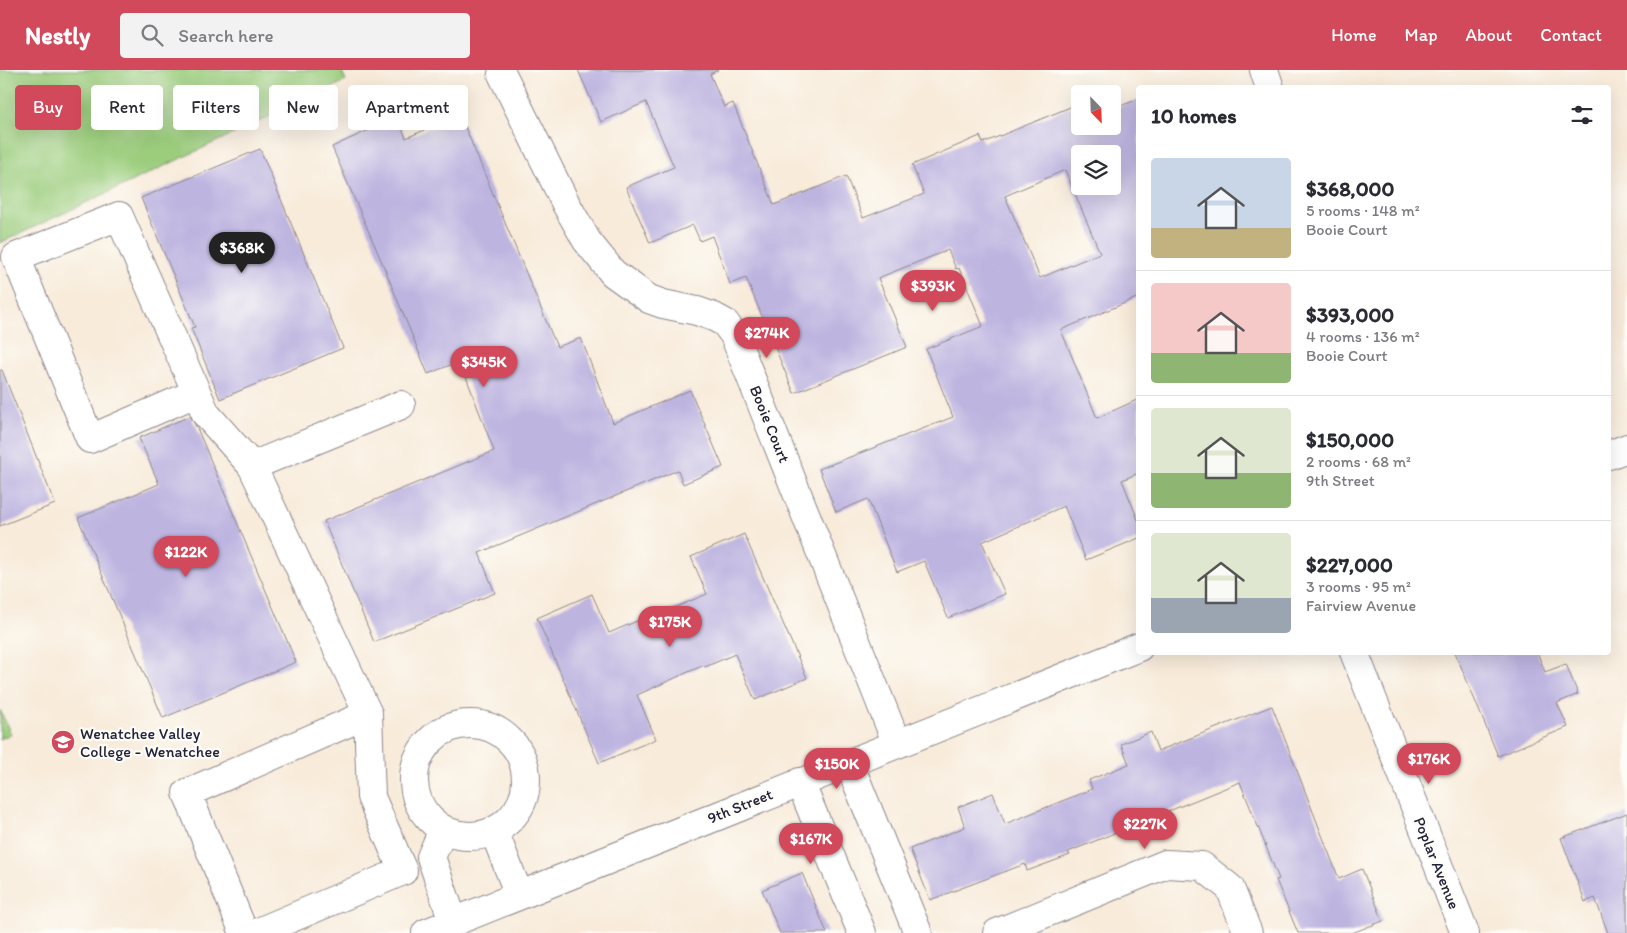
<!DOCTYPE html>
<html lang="en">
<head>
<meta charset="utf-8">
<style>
	:root { --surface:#fff; --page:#f2f2f3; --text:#2b2b33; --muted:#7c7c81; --line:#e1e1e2; --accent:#d1495b }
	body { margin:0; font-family:Itim,sans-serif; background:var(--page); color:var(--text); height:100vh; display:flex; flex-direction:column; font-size:19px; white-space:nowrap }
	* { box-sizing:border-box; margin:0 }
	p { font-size:16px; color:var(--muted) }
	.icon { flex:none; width:28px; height:28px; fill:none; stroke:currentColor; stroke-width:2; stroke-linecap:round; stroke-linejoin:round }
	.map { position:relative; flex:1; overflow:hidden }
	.details { position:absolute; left:1136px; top:15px; width:475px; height:570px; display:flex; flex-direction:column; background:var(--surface); border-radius:5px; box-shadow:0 5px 20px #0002 }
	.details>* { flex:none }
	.top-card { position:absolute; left:15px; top:15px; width:475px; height:45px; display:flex; gap:10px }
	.needle { width:32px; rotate:157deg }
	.controls { position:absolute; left:1071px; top:15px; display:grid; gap:10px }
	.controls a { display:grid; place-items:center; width:50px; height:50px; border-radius:5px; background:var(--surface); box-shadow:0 5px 20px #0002; font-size:25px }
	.price { position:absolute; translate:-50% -42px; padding:0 11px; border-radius:18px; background:var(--accent); color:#fff; font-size:16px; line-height:32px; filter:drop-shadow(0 1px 2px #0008) }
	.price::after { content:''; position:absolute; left:50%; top:30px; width:15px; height:11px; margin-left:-8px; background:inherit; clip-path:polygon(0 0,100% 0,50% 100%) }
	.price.active { background:#222; color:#fff }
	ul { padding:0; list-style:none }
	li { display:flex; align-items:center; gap:15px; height:125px; padding:0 15px }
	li+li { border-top:1px solid var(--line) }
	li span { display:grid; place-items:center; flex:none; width:140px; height:100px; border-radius:5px; color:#555 }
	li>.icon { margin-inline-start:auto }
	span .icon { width:60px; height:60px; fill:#fffc; stroke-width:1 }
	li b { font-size:21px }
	h2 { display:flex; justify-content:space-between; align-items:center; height:60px; padding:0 15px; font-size:21px }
	.pill { padding:0 18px; border-radius:5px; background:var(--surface); box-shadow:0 5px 20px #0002; font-size:18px; line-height:45px }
	.pill.active { background:var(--accent); color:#fff }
	header { display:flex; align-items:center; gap:30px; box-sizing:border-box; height:70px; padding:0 25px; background:var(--accent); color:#fff }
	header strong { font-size:24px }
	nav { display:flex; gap:28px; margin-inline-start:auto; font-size:18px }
	.search { width:350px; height:45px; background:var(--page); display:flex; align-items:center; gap:12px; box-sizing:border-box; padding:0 18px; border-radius:5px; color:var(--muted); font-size:19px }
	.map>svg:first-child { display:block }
	.green { fill:#9bcd7d; stroke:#5e785c }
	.building { fill:#bdb4e0; fill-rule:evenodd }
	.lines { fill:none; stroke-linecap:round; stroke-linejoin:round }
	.minor-casing { stroke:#8d868a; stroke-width:30 }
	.minor { stroke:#fff; stroke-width:28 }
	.labels { text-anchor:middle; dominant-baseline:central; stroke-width:4.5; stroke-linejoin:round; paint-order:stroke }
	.street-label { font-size:16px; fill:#22223b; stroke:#fdfcf7 }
	.poi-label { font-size:16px; fill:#22223b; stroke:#fdfcf7; text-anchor:start }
</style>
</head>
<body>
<header>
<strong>Nestly</strong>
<div class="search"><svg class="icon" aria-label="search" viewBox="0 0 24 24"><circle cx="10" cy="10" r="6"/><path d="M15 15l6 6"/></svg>Search here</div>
<nav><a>Home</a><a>Map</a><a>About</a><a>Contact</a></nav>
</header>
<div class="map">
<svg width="1627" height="863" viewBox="0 0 1627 863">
	<rect width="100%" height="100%" fill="#fdfcf7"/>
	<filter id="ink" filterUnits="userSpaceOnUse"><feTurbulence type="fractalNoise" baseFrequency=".02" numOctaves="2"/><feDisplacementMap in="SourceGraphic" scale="10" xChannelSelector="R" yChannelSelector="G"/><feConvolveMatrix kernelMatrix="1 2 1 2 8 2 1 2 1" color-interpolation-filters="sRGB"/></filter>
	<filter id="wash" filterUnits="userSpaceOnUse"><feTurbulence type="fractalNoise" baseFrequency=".0096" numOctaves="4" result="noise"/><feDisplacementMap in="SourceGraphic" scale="20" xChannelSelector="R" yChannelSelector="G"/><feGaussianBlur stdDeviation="1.12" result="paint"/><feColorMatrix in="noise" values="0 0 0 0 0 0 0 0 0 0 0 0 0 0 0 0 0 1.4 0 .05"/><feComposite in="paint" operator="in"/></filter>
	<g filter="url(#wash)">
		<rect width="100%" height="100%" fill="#f8ebda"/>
		<g class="green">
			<polygon points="0,0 341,0 346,11 0,173"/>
			<polygon points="0,640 11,664 0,669"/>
		</g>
		<g id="blocks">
			<g class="building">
				<path d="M578,0H718L710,4L724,37L733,33L774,135L846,106L863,148L924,124L912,95L980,66L983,73L1080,33V56H1112V39L1139,29V227L1061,260L1097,348L1139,329V403L1122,410L1139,452V468L1086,490L1064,436L982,472L1005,524L948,548L924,491L897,502L868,429L836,442L819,399L953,347L926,279L983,256L959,198L956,199L948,180L878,208L907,277L794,323L746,208L730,214L712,166L700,171L693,155L650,173L626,117L674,97L646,32L601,52ZM1080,84H1112V116H1080ZM1065,100L1100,183L1040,208L1005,126Z"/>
				<polygon points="460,45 557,277 581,268 613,353 690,320 723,397 683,414 678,400 479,483 495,523 374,572 324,451 494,381 460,291 428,304 381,190 332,77 397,47 406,68"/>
				<polygon points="260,79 343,278 220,329 191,258 195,257 141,128"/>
				<polygon points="0,300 2,300 55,434 0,456"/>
				<polygon points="190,346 197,358 296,592 163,648 78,448 159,414 139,368"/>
				<polygon points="744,464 807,608 755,630 735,584 705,597 704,595 637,625 656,669 599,693 537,548 592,524 609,563 644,548 645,550 707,524 691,487"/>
				<polygon points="1455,582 1537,582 1545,602 1566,594 1578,624 1557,633 1568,657 1498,686"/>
				<polygon points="1272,636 1339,809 1362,799 1383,851 1352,863 1298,863 1276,810 1279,809 1240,712 1068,782 1070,785 1027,801 1025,794 930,830 910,779 965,757 958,737 993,723 1005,754 1092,719 1089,710 1129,694 1121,674 1151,662 1158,681"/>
				<polygon points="1627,743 1627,863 1608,863 1595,828 1585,832 1561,768"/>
				<polygon points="802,803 827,863 780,863 762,820"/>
			</g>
		</g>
	</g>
	<g filter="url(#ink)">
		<use href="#blocks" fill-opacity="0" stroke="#8d868a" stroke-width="1"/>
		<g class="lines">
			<g class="minor-casing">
				<g id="minor">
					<polyline points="1264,0 1270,18"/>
					<polyline points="502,4 566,134 587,171 613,203 649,229 663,234 697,241 714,247 725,253 734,265 897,674"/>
					<polyline points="196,323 90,369 16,187 119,146 206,344 252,396"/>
					<polyline points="1609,385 1627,378"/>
					<polyline points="1354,582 1465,863"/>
					<circle cx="470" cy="710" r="56"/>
					<polyline points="849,693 918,863"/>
					<polyline points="800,712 862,863"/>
					<polyline points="443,760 431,787 453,851"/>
					<polyline points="494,761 519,825"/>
					<polyline points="244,863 187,723 368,644 252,396 401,335"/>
					<polyline points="256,863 403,801 371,727 368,644"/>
					<polyline points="426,863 1139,577"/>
					<polyline points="997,863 1166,794 1202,796 1230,818 1248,863"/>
				</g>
			</g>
			<use href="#minor" class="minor"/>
		</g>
	</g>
	<defs>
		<g id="university-disc" transform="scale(1.25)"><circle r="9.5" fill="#d1495b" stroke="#fdfcf7"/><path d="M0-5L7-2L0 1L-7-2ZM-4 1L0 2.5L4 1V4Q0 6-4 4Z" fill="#fff"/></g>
	</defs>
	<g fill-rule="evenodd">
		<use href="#university-disc" x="63" y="672"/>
	</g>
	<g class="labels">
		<g class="street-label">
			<text transform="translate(770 354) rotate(68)">Booie Court</text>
			<text transform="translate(740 736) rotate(-22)">9th Street</text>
			<text transform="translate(1437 793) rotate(68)">Poplar Avenue</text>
		</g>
		<g class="poi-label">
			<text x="80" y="663">Wenatchee Valley<tspan x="80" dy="18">College - Wenatchee</tspan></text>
		</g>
	</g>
</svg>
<div class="controls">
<a><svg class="needle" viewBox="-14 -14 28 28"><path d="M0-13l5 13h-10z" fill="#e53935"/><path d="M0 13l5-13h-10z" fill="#7c7c81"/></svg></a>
<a><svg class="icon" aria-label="layers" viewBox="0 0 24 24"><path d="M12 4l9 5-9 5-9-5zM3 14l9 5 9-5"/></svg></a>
</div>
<b class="price active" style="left:242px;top:204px">$368K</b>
<b class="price" style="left:933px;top:242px">$393K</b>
<b class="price" style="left:767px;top:289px">$274K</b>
<b class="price" style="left:484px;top:318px">$345K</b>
<b class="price" style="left:186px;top:508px">$122K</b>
<b class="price" style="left:670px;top:578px">$175K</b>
<b class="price" style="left:1429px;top:715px">$176K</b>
<b class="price" style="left:837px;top:720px">$150K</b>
<b class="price" style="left:1145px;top:780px">$227K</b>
<b class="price" style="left:811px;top:795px">$167K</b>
<div class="top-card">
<a class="pill active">Buy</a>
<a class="pill">Rent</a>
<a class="pill">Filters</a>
<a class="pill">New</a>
<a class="pill">Apartment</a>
</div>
<section class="details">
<h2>10 homes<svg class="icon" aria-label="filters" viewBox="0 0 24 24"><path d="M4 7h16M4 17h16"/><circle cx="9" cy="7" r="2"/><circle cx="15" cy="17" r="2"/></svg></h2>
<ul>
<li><span style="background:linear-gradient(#c9d6e8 70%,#c2b280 0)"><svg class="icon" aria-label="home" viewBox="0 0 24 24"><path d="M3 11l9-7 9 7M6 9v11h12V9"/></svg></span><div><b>$368,000</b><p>5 rooms · 148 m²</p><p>Booie Court</p></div></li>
<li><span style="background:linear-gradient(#f6c9c9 70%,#8fb573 0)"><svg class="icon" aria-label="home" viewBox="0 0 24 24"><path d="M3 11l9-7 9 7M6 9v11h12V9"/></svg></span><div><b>$393,000</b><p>4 rooms · 136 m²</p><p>Booie Court</p></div></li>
<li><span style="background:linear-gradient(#dfe7d0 65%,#8fb573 0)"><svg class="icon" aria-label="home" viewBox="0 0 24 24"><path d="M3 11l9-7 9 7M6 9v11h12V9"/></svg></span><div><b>$150,000</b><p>2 rooms · 68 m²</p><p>9th Street</p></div></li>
<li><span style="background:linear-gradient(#dfe7d0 65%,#9aa5b1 0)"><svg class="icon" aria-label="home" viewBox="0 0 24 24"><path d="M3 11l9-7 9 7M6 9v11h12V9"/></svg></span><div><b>$227,000</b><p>3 rooms · 95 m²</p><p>Fairview Avenue</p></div></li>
</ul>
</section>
</div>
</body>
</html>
